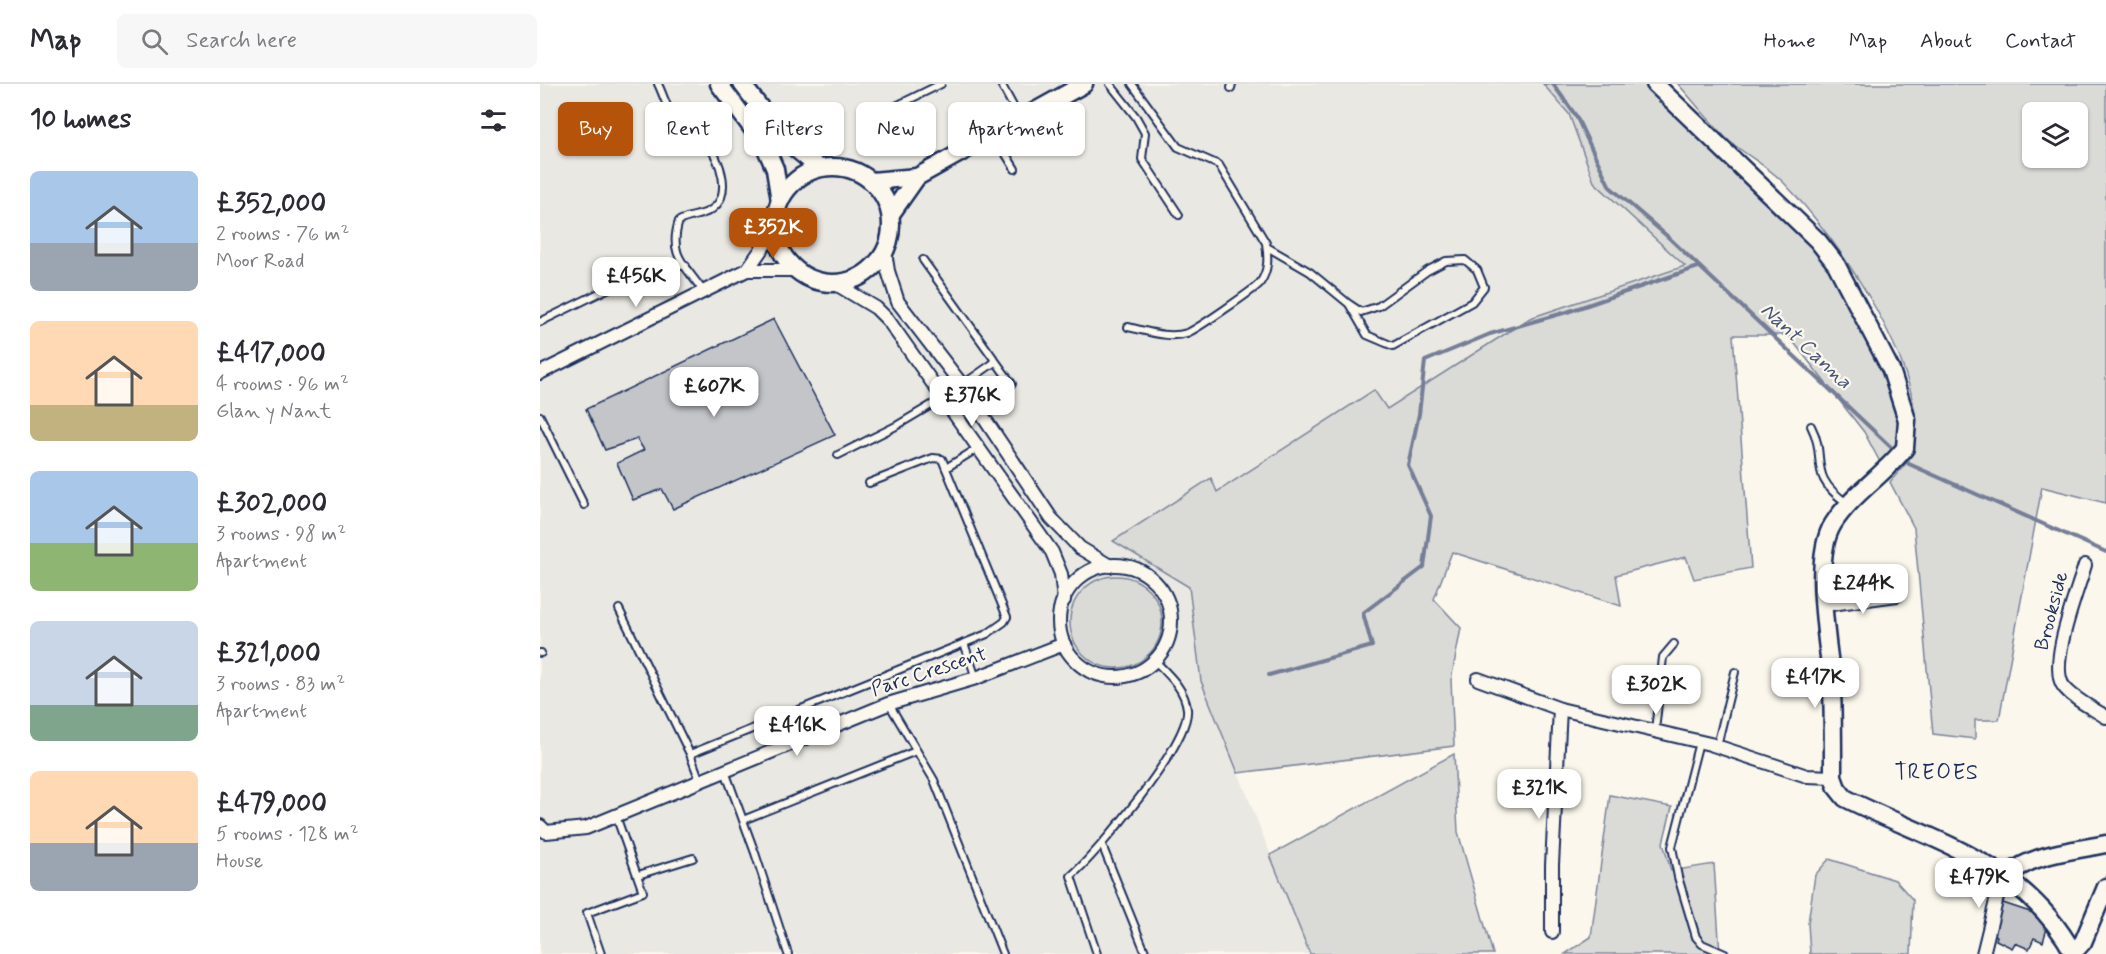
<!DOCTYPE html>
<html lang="en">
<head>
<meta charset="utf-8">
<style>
	:root { --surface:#fff; --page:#f7f7f7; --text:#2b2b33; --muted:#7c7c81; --line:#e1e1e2; --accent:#b45309 }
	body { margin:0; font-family:Mynerve,sans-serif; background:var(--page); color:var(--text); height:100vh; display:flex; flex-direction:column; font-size:22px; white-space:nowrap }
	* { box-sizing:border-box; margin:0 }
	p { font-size:20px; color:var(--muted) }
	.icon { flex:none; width:33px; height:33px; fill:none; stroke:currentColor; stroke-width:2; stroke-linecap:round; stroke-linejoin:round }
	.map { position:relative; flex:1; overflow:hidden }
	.panel { display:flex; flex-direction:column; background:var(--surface); width:540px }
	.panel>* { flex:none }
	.guide { position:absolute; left:18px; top:18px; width:570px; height:54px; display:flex; gap:12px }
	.buttons { position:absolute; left:1482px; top:18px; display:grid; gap:12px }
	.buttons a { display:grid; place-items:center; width:66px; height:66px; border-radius:9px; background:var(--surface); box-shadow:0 2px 4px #0004; font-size:30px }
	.price { position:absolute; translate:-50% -51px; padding:0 14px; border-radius:12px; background:#fff; color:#222; font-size:20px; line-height:39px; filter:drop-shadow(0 2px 3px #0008) }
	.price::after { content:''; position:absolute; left:50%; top:36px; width:18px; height:14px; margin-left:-9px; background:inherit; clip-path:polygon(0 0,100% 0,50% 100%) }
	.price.selected { background:var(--accent); color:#fff }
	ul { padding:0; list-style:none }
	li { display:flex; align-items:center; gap:18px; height:150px; padding:0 30px }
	li span { display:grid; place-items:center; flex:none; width:168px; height:120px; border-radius:9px; color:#555 }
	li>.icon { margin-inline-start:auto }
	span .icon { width:72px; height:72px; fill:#fffc; stroke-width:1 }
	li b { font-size:26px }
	h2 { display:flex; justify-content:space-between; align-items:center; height:72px; padding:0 30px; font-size:26px }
	.chip { padding:0 21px; border-radius:9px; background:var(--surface); box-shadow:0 2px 4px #0004; font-size:21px; line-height:54px }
	.chip.selected { background:var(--accent); color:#fff }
	header { display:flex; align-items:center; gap:36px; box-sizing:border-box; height:84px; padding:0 30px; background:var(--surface); border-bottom:2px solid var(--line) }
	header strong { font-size:28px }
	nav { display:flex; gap:33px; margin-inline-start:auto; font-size:21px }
	.search { width:420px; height:54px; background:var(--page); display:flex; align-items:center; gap:15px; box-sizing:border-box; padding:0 21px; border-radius:9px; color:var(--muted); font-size:22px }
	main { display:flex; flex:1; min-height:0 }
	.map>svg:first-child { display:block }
	.built { fill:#eae8e2 }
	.green { fill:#dadad7; stroke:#7a849a; stroke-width:1.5; fill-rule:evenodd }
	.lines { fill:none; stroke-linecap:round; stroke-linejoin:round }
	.stream { stroke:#747e96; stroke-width:4 }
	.building { fill:#c3c5c9; stroke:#1b2f5e; stroke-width:1.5 }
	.lane-casing { stroke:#1b2f5e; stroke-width:10 }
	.street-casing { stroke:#1b2f5e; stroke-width:16 }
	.secondary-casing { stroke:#1b2f5e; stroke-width:21 }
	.lane { stroke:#fbf7ec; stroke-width:6 }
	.street { stroke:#fbf7ec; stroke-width:12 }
	.secondary { stroke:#fbf7ec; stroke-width:16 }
	.labels { text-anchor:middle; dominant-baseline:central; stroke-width:4.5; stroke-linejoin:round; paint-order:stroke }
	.street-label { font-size:20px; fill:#1b2f5e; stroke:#fbf7ec }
	.water-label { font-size:21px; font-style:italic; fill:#47577a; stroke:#fbf7ec }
	.quarter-label { font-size:22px; letter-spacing:1.5px; fill:#1b2f5e; stroke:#fbf7ec }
</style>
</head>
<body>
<header>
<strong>Map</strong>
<div class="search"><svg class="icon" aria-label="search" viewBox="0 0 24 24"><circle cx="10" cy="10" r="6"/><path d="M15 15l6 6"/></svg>Search here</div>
<nav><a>Home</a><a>Map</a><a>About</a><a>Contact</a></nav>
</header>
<main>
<section class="panel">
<h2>10 homes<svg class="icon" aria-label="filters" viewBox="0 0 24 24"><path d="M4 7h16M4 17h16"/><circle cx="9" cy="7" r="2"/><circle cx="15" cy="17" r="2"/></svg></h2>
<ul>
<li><span style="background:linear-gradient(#a9c7e8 60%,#9aa5b1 0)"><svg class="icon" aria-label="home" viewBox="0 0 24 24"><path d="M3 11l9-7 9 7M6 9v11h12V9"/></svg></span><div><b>£352,000</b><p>2 rooms · 76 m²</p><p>Moor Road</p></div></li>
<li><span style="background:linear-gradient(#ffd9b3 70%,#c2b280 0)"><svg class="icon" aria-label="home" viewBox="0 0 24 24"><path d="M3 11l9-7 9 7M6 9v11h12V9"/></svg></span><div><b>£417,000</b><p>4 rooms · 96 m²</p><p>Glan y Nant</p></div></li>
<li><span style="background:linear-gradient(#a9c7e8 60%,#8fb573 0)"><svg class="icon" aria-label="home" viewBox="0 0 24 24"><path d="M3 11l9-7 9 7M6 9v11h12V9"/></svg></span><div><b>£302,000</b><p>3 rooms · 98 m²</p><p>Apartment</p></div></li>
<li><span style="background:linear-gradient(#c9d6e8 70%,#7fa58c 0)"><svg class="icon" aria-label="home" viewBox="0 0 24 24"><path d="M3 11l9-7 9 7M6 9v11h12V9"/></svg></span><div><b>£321,000</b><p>3 rooms · 83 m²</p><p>Apartment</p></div></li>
<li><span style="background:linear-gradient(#ffd9b3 60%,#9aa5b1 0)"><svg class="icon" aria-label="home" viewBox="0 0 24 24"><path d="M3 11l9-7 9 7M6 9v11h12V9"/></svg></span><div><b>£479,000</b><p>5 rooms · 128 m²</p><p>House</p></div></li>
</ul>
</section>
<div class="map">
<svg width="1566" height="870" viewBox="0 0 1566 870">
	<rect width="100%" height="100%" fill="#fbf7ec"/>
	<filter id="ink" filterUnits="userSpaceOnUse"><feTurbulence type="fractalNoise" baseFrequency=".0167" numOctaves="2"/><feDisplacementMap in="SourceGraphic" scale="12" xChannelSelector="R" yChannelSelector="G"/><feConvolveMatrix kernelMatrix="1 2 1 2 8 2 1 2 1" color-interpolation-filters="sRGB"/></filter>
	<g filter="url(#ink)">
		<polygon class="built" points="0,0 1003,0 1029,30 1054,98 1146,182 990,234 846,325 833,306 677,408 671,395 573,456 649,503 662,597 770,870 0,870"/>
		<g class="green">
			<polygon points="1003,0 1108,0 1268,156 1292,188 1315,230 1358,321 1362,346 1358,360 1341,380 1324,348 1248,251 1193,251 1211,484 1154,495 1146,473 1076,491 1081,522 912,468 894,515 921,544 911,596 914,662 698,689 661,597 649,503 573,457 671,394 677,408 834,306 847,325 990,234 1145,182 1054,98 1029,30"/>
			<path d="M1138,0H1566V419L1502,403L1459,636H1435V655L1393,650L1374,444L1350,398C1357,389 1369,379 1372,369C1395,292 1296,153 1245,100C1228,82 1205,71 1187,55C1170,38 1154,18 1138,0ZM1492,28H1538V74H1492Z"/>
			<circle cx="576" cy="538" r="46"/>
			<polygon points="914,670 918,748 953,870 770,870 730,771"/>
			<polygon points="1070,711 1132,723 1123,759 1131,787 1174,780 1180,870 1025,870 1051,853"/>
			<polygon points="1289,775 1355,796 1373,816 1371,870 1270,870 1268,839 1275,791"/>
		</g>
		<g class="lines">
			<g class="stream">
				<polyline points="1013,0 1036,32 1070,103 1127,152 1355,367"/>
				<polyline points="1363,374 1369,380 1566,468"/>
				<polyline points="729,591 832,562 823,529 884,483 891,432 868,381 879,330 885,277 950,250 1027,228 1158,183"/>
			</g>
		</g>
		<g class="building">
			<polygon points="234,235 295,351 133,425 122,405 93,416 77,379 104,366 97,355 65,366 46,325"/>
			<polygon points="1460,818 1496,830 1507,844 1503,858 1494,854 1489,865 1475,859 1472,864 1456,856 1457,852 1454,851"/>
		</g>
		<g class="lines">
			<g class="lane-casing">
				<g id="lane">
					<path d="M118,0C124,12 129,31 138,42C145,49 158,52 165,59C181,73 194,114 169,127C160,132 148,132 139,137C128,171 145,181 163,207"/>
					<polyline points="461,0 480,35"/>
					<polyline points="570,0 596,33 605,49 602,75 639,131"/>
					<polyline points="691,4 692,0"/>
					<polyline points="352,24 401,0"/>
					<polyline points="454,51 475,85"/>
					<polyline points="727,163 770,188 809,220 821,228 839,222 887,187 906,177 925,176 937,186 944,203 932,218 853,262 827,251 809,220"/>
					<polyline points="383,176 472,300"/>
					<polyline points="0,238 108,185 126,181 146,182"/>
					<path d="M588,243C607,247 628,255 647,249C656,246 715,205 720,199C729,186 728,173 726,159L679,81L638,63L592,0"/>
					<polyline points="422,301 455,278"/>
					<polyline points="0,332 44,421"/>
					<path d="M1271,342C1288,375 1266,391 1307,419"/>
					<polyline points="298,371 356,342 403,314"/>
					<polyline points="406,384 438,364"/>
					<polyline points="79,525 150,670 160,697"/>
					<polyline points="424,559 436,594"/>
					<polyline points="0,569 1,569"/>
					<polyline points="349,620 394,696 463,870"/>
					<polyline points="1115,647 1123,573 1134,560"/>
					<polyline points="1159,658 1132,763 1138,793 1156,853 1162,860 1185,870"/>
					<polyline points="1177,662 1195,588"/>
					<polyline points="150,670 447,550 464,538 467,533 402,375 393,374 329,399"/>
					<polyline points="185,687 215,769 248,870"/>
					<polyline points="203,736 376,667"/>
					<polyline points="562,761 606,870"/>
					<polyline points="98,791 153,774"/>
					<polyline points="61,870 47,829 103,808 76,732"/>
					<path d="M557,870L531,792C557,770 651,658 647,625C645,605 628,590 615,577"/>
				</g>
			</g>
			<g class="street-casing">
				<g id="street">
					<polyline points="345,168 348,187 358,218 422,301 511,434 540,464 570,482"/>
					<polyline points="207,186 235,146"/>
					<polyline points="296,200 336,224 348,236 512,468 521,490 524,516"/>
					<polyline points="0,289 207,186 255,186"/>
					<path d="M1545,481C1538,506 1507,582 1524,603C1535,616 1552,624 1566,633"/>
					<circle cx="575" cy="537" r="56"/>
					<polyline points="1284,521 1357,511"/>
					<polyline points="938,595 1020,625 1170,660 1267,692 1293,693"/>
					<polyline points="0,742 6,748 46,744 348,620 436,594 524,560"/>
					<polyline points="1012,848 1012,781 1020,625"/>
					<polyline points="1443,870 1458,809 1467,792"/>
				</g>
			</g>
			<g class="secondary-casing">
				<g id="secondary">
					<polyline points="179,0 224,60 235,85 240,117"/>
					<polyline points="202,0 245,56 279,84"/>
					<path d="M1115,0L1278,157L1296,180L1351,286L1367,336L1365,364C1344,391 1311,411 1293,440C1271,475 1289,560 1292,602C1293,632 1293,663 1293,693L1297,704L1305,714C1392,758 1483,776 1534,870"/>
					<circle cx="293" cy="141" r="58"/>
					<polyline points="332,97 377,93 544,0"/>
					<polyline points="351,130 377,93"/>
					<path d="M1467,792C1492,769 1534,767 1566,760"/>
					<polyline points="1533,869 1543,858 1566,803"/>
				</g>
			</g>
			<use href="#lane" class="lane"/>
			<use href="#street" class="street"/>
			<use href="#secondary" class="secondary"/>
		</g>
	</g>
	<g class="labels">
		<g class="street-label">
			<text transform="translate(1512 527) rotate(-75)">Brookside</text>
			<text transform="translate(389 588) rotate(-18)">Parc Crescent</text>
		</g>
		<g class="water-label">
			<text transform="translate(1266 262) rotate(43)">Nant Canna</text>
		</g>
		<g class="quarter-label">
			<text x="1397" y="689">TREOES</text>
		</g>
	</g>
</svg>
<div class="buttons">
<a><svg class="icon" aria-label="layers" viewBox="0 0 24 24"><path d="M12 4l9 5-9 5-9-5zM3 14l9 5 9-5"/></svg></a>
</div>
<b class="price selected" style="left:233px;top:175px">£352K</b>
<b class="price" style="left:96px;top:224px">£456K</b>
<b class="price" style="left:174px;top:334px">£607K</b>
<b class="price" style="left:432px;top:343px">£376K</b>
<b class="price" style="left:1323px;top:531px">£244K</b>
<b class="price" style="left:1275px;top:625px">£417K</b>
<b class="price" style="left:1116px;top:632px">£302K</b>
<b class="price" style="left:257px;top:673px">£416K</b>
<b class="price" style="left:999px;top:736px">£321K</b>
<b class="price" style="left:1439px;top:825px">£479K</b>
<div class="guide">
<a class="chip selected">Buy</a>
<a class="chip">Rent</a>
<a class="chip">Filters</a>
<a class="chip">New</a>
<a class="chip">Apartment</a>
</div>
</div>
</main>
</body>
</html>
